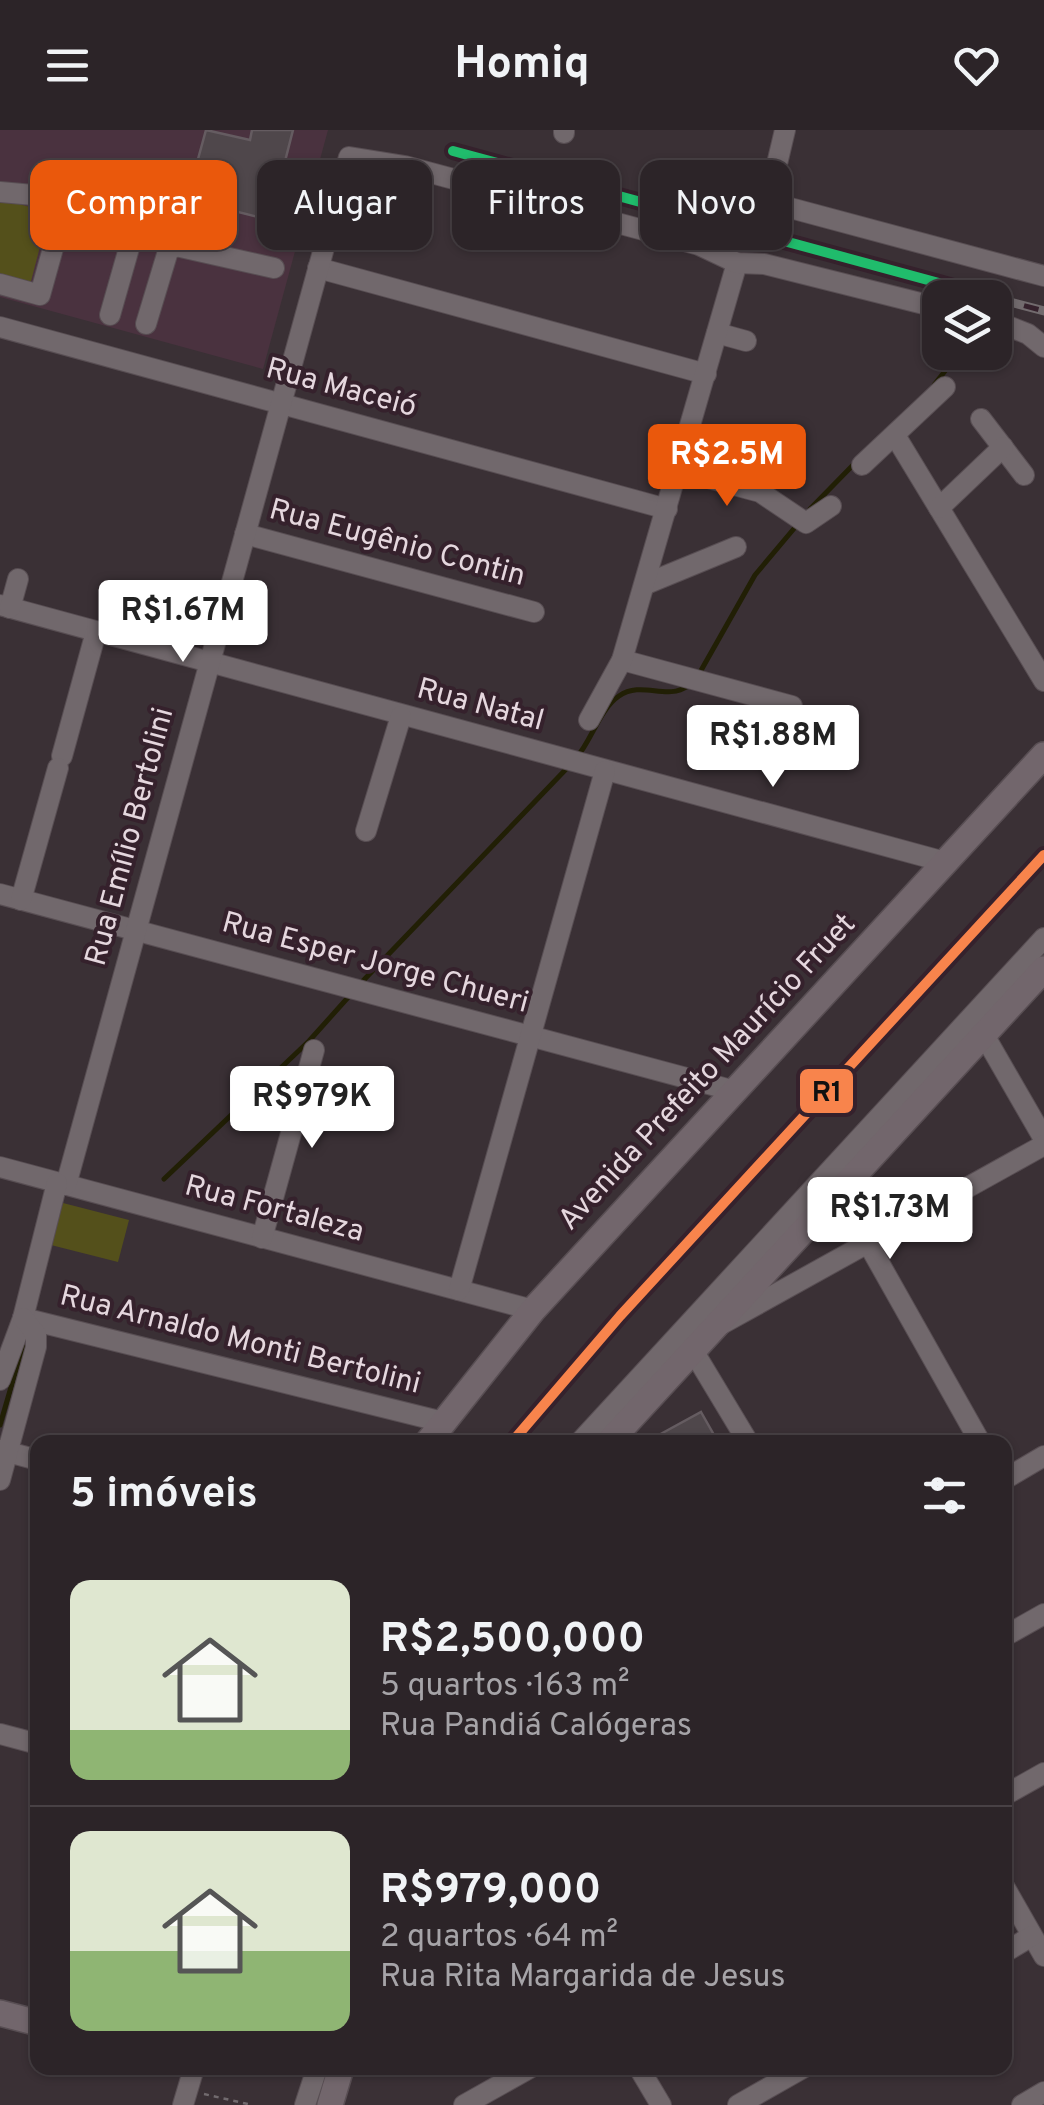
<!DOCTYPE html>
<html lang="pt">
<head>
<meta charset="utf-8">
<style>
	:root { --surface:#2c2428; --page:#383034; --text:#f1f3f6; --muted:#a6a4a8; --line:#484145; --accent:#ea580c }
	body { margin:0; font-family:Overpass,sans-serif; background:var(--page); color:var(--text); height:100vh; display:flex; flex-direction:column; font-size:38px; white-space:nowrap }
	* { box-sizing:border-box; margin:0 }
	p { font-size:32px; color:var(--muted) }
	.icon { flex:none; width:55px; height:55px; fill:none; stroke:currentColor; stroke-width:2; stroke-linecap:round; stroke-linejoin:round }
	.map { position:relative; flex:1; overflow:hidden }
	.panel { position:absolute; left:30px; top:1305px; width:982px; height:640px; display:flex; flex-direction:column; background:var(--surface); border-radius:20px; box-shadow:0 2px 8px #0004,0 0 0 2px var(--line) }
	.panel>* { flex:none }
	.guide { position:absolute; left:30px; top:30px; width:985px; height:90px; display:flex; gap:20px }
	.buttons { position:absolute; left:922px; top:150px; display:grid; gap:20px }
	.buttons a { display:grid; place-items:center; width:90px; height:90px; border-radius:20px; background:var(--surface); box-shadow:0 2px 8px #0004,0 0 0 2px var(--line); font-size:50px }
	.price { position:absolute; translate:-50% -85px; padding:0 22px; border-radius:10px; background:#fff; color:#222; font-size:32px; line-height:65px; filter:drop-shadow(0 2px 5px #0008) }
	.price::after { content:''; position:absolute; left:50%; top:60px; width:30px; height:22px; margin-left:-15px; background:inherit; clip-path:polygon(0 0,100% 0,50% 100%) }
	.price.selected { background:var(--accent); color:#fff }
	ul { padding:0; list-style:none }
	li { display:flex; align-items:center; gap:30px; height:250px; padding:0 40px }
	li+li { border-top:2px solid var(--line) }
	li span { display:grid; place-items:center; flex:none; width:280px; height:200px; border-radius:20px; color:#555 }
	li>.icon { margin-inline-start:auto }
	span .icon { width:120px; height:120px; fill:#fffc; stroke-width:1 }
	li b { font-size:42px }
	h2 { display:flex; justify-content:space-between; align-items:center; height:120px; padding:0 40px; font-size:42px }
	.tag { padding:0 35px; border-radius:20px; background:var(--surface); box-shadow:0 2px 8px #0004,0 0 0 2px var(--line); font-size:35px; line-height:90px }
	.tag.selected { background:var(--accent); color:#fff }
	header { display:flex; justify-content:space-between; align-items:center; height:130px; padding:0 40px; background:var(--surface); font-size:45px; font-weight:700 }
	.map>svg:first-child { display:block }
	.built { fill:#4a323f }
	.green { fill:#54501b }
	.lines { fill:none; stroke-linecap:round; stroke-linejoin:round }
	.stream { stroke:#211f05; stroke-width:5 }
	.building { fill:#4f474b; stroke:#655c61; stroke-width:2.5 }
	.minor-casing { stroke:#584e53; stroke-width:22 }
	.major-casing { stroke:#584e53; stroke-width:28 }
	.path { stroke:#716a6e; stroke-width:2.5; stroke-dasharray:5 5; stroke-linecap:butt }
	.minor { stroke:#71686c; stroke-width:20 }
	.major { stroke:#72666c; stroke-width:25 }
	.rail-casing { stroke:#726b6e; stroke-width:9 }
	.rail { stroke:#35212c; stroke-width:5; stroke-dasharray:15; stroke-linecap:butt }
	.rail-1-casing { stroke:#35212c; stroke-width:18 }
	.rail-2-casing { stroke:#35212c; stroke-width:18 }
	.rail-1 { stroke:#f8844c; stroke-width:10 }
	.rail-2 { stroke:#20bc6c; stroke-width:10 }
	.labels { text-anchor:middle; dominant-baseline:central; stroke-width:8; stroke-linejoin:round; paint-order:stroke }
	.street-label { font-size:30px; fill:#e5d7de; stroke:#35212c }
	.line-badge { stroke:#35212c; stroke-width:4 }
	.pale-badge-label { font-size:28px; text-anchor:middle; font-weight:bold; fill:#111 }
</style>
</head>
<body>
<header><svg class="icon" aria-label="menu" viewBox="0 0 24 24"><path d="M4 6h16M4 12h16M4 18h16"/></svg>Homiq<svg class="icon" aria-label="heart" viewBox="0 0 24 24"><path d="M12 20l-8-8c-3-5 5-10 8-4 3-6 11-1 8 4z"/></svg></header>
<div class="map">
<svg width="1044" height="1975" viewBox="0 0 1044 1975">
	<rect width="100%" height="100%" fill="#3a3035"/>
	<polygon class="built" points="0,0 328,0 263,239 0,167"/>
	<g class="green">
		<polygon points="0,69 49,82 30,155 0,147"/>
		<polygon points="63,1073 129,1090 118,1132 51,1115"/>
	</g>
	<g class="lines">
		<g class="stream">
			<polyline points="934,255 960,222"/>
			<polyline points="810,379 855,333"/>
			<polyline points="699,544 755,445 797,395"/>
			<path d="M577,627C592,609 600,579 619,566C642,550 666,571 688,556"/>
			<polyline points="359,855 570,635"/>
			<polyline points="164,1049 309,911 352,863"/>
			<polyline points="0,1295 23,1216"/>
		</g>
	</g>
	<g class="building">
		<polygon points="206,0 250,10 252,0 293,0 270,90 187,69"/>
		<polygon points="701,1282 718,1312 646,1312"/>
	</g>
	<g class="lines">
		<g class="minor-casing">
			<g id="minor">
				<polyline points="785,0 768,72 1044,146"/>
				<polyline points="564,3 564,0"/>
				<polyline points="0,62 67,68 131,90 135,97 110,185"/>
				<polyline points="318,138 706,244"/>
				<polyline points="0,154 40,165 67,68"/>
				<polyline points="995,191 1028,204 1044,217"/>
				<polyline points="146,194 168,121 176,116 274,138"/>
				<polyline points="0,197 667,379"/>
				<polyline points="717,203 746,211"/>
				<polyline points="981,289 1024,345"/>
				<polyline points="896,307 1044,551"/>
				<polyline points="862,335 945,257"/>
				<polyline points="678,340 760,362 806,393 831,376"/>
				<polyline points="939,378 1003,317"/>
				<polyline points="245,404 534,482"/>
				<polyline points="646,454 736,417"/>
				<polyline points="0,475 945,732"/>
				<polyline points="10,478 18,449"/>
				<polyline points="622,530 792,576"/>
				<polyline points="589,590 622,530 737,133"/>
				<polyline points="62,626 96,502"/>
				<polyline points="366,701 401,586"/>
				<polyline points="0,764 735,961"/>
				<polyline points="21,770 58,638"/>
				<polyline points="984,905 1044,1009"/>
				<polyline points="0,1037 533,1180"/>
				<polyline points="66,1055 349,27 405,36 699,115 737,133 764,134 940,178"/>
				<polyline points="262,1108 314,920"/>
				<polyline points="869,1115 980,1312"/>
				<polyline points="459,1160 605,641"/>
				<polyline points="23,1188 443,1292"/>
				<polyline points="720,1195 1044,1015"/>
				<polyline points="692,1219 748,1312"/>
				<polyline points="0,1250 23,1188 57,1053"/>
				<polyline points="580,1312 1044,808"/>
				<polyline points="0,1320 38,1330"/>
				<polyline points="1005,1349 1044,1326"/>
				<polyline points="0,1350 36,1217 36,1204 23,1188"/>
				<polyline points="1005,1506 1044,1484"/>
				<polyline points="0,1604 38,1614"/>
				<polyline points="1005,1665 1044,1643"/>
				<polyline points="1005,1758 1044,1826"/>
				<polyline points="1005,1822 1032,1806"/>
				<polyline points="639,1938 661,1975"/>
				<polyline points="183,1975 194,1938"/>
				<polyline points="305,1975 317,1938"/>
				<polyline points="464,1975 530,1938"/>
				<polyline points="738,1975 803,1938"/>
				<polyline points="1022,1975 1044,1962"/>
			</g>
		</g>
		<g class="major-casing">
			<g id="major">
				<polyline points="428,1312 533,1180 1044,625"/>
				<polyline points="609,1312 1044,839"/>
				<polyline points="0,1883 38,1893"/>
				<polyline points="330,1975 341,1938"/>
			</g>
		</g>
		<polyline class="path" points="204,1964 252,1975"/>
		<use href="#minor" class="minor"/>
		<use href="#major" class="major"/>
		<g class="rail-casing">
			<g id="rail">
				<polyline points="453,21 994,168"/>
				<polyline points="995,168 1044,181"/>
			</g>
		</g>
		<use href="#rail" class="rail"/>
		<g class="rail-1-casing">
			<polyline id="rail-1" points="512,1312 620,1186 1044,725"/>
		</g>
		<g class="rail-2-casing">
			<polyline id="rail-2" points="453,21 994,168"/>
		</g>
		<use href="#rail-1" class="rail-1"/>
		<use href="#rail-2" class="rail-2"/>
	</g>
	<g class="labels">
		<g class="street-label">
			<text transform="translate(341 259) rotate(15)">Rua Maceió</text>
			<text transform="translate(397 414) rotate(15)">Rua Eugênio Contin</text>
			<text transform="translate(480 576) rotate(15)">Rua Natal</text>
			<text transform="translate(131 707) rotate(-75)">Rua Emílio Bertolini</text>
			<text transform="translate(375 834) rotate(15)">Rua Esper Jorge Chueri</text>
			<text transform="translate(708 943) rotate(-47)">Avenida Prefeito Maurício Fruet</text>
			<text transform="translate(274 1080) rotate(15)">Rua Fortaleza</text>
			<text transform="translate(240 1211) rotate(14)">Rua Arnaldo Monti Bertolini</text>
		</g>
	</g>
	<rect class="line-badge" x="798" y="937" width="57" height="48" rx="10" fill="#f8844c"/>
	<g class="pale-badge-label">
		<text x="827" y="971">R1</text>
	</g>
</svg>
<div class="buttons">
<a><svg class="icon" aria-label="layers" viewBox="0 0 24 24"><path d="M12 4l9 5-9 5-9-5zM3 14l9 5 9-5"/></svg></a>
</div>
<b class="price selected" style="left:727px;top:379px">R$2.5M</b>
<b class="price" style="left:183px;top:535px">R$1.67M</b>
<b class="price" style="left:773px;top:660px">R$1.88M</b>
<b class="price" style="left:312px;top:1021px">R$979K</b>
<b class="price" style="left:890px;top:1132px">R$1.73M</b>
<div class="guide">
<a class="tag selected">Comprar</a>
<a class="tag">Alugar</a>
<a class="tag">Filtros</a>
<a class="tag">Novo</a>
</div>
<section class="panel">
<h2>5 imóveis<svg class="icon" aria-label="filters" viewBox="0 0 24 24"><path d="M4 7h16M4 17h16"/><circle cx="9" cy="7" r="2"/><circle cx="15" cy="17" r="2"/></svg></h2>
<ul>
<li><span style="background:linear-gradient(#dfe7d0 75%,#8fb573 0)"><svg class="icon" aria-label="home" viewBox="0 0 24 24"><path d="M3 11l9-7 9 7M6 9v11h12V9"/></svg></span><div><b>R$2,500,000</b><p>5 quartos · 163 m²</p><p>Rua Pandiá Calógeras</p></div></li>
<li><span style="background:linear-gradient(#dfe7d0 60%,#8fb573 0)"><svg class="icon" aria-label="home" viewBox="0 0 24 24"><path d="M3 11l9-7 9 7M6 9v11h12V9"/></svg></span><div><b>R$979,000</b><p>2 quartos · 64 m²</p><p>Rua Rita Margarida de Jesus</p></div></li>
</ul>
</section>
</div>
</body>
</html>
